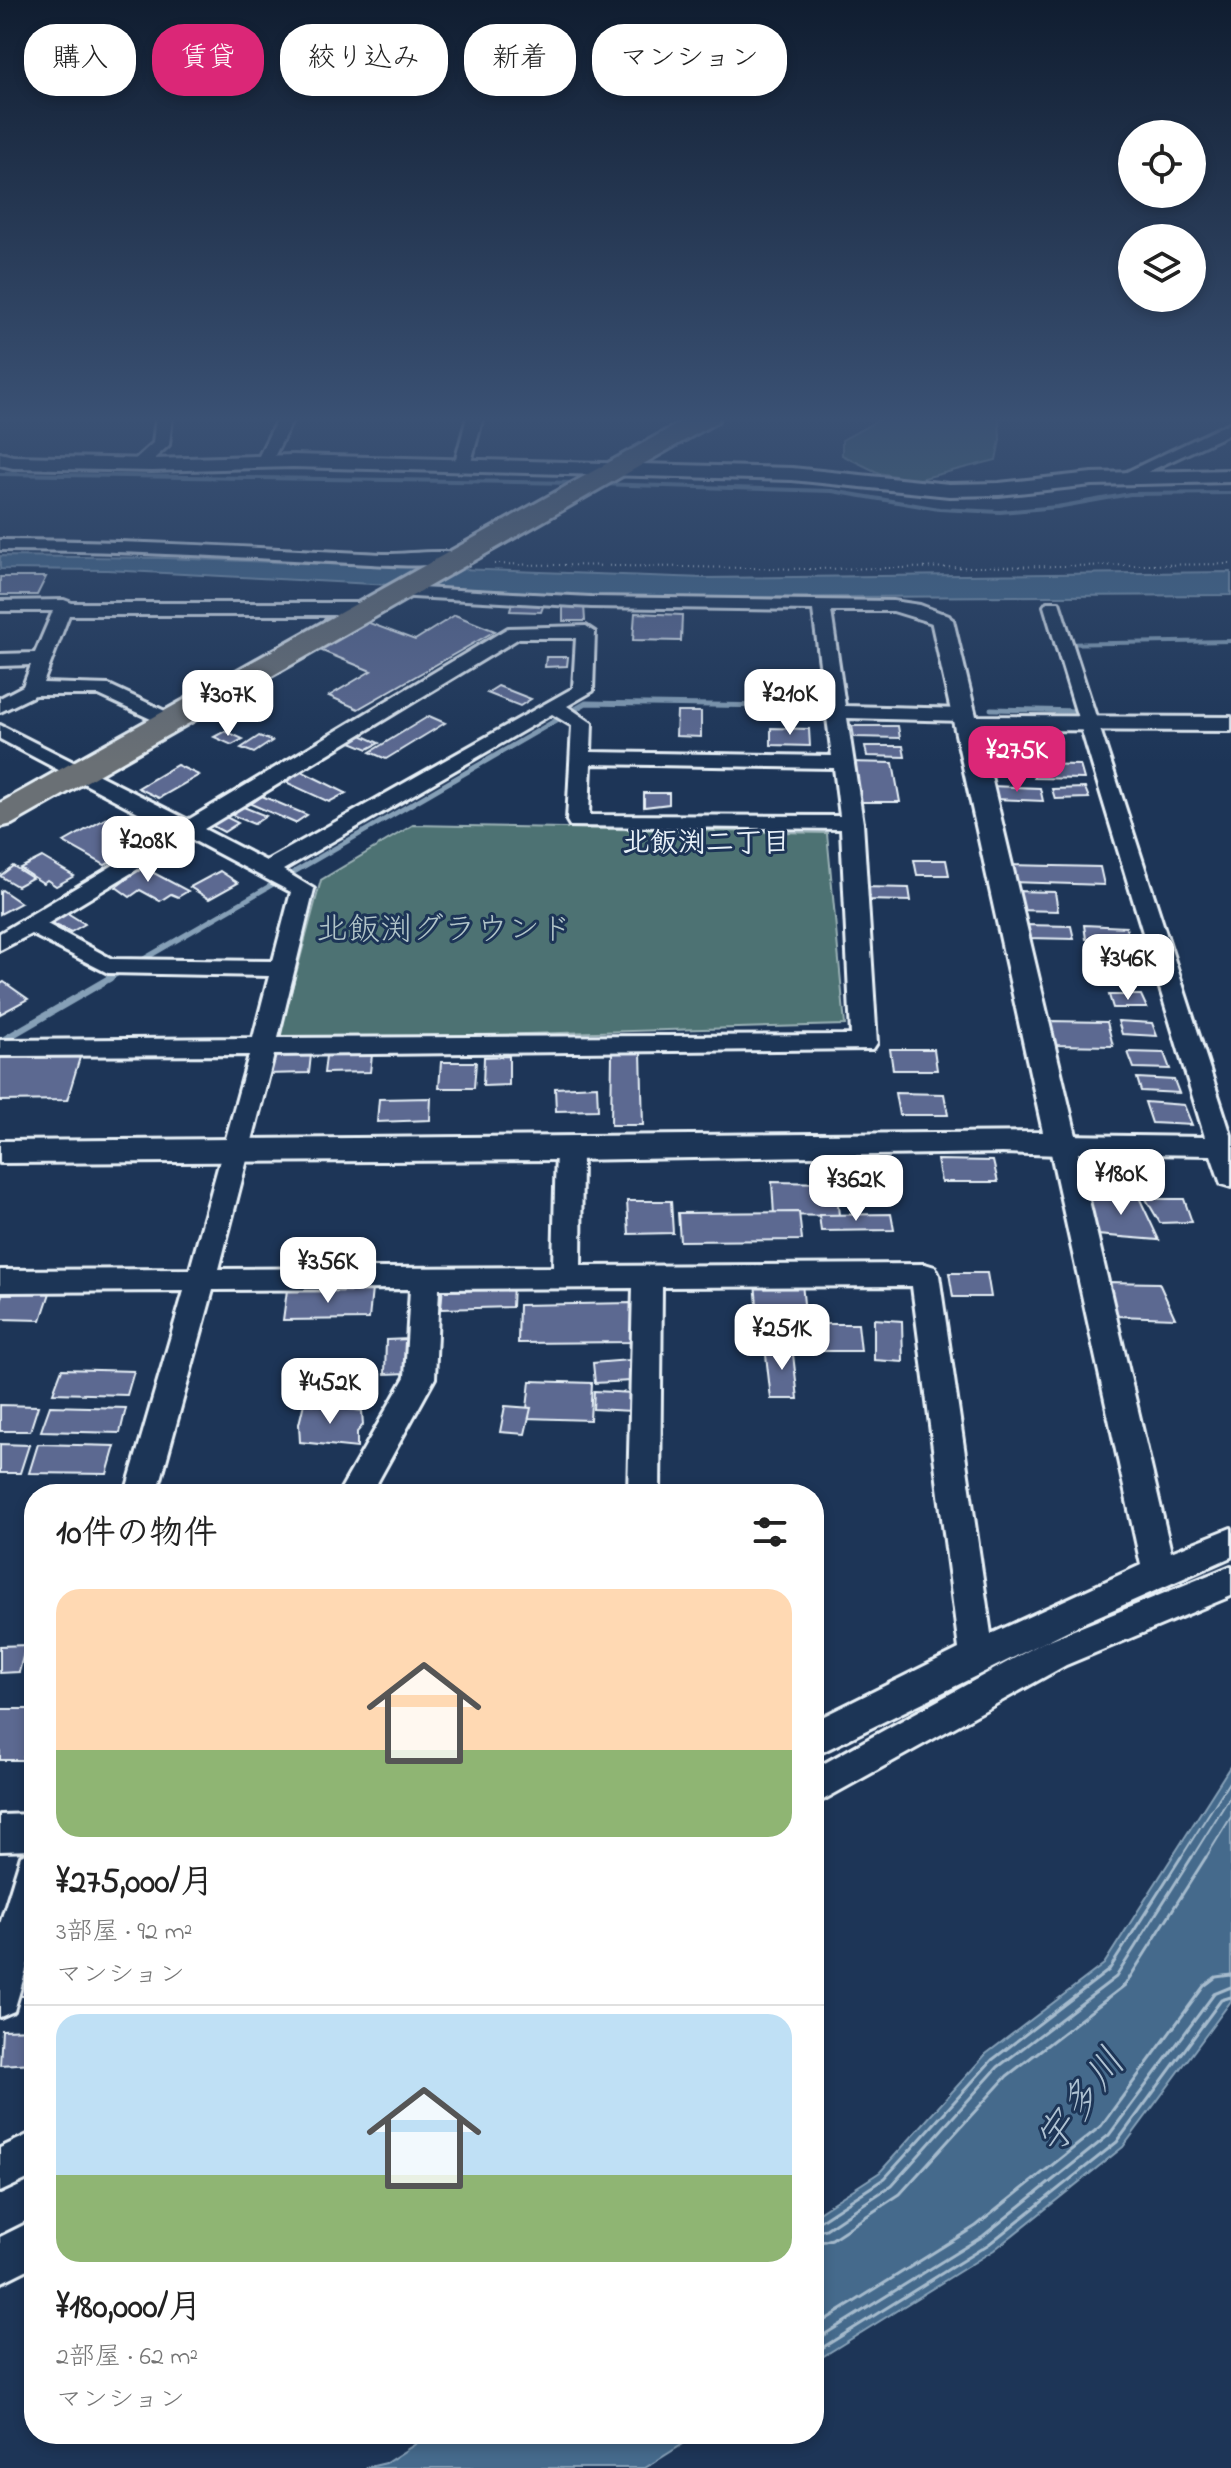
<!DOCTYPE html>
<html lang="ja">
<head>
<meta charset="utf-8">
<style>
	:root { --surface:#fff; --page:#f2f2f2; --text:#222; --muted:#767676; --line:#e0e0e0; --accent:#db2777 }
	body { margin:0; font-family:"Indie Flower","Klee One",sans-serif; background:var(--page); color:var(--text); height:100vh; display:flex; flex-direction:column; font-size:30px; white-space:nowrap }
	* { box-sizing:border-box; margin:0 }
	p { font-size:26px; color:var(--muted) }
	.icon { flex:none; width:44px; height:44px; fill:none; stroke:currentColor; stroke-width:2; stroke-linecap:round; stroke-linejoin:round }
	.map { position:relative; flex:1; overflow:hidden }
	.side { position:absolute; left:24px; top:1484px; width:800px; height:960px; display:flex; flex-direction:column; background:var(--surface); border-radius:32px; box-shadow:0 4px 12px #0003 }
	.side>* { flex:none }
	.banner { position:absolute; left:24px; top:24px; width:800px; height:72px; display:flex; gap:16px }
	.controls { position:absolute; left:1118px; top:120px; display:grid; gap:16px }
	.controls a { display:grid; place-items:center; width:88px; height:88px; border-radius:50%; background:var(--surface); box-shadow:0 4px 12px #0003; font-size:40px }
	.price { position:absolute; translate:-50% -68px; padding:0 18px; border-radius:16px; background:#fff; color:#222; font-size:26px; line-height:52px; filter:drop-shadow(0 2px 4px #0008) }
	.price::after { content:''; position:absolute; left:50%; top:48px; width:24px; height:18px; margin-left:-12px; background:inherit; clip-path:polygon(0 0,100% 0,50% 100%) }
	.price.active { background:var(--accent); color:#fff }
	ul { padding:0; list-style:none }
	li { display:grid; align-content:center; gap:16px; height:424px; padding:0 32px }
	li+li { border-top:2px solid var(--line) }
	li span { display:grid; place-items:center; height:248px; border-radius:24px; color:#555 }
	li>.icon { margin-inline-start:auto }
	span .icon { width:144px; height:144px; fill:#fffc; stroke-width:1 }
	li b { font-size:34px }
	h2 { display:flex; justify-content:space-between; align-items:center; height:96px; padding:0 32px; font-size:34px }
	.chip { padding:0 28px; border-radius:32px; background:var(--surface); box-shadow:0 4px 12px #0003; font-size:28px; line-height:72px }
	.chip.active { background:var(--accent); color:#fff }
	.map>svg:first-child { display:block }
	.green { fill:#4e7273; stroke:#9bb2b6; stroke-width:2 }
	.water { fill:#446a8c; stroke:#86a0b7; stroke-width:2 }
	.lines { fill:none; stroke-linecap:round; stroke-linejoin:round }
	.shore-far1 { stroke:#a6bbcd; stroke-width:2 }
	.shore { stroke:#a6bbcd; stroke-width:3 }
	.stream-far2 { stroke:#86a0b7; stroke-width:4 }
	.stream-far1 { stroke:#86a0b7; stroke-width:5 }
	.stream { stroke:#86a0b7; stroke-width:7 }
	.building { fill:#5c6991; stroke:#e8f1f8; stroke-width:2 }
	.minor-casing { stroke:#e8f1f8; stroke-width:6 }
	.tertiary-casing { stroke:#e8f1f8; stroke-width:6 }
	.primary-casing { stroke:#e8f1f8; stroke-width:6 }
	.path { stroke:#e8f1f8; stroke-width:2; stroke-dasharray:1 4; stroke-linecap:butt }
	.minor { fill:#1d3557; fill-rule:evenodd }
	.tertiary { fill:#1d3557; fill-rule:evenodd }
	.primary { fill:#6a7074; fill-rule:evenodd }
	.labels { text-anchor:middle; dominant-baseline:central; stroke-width:6; stroke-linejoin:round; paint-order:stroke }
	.far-neighbourhood-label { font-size:28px; font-weight:bold; fill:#e8f1f8; stroke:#1d3557 }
	.park-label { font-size:32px; fill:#b2c5c9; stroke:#1d3557 }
	.near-water-label { font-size:40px; font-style:italic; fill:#afc2d2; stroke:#1d3557 }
</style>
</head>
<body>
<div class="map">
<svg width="1231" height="2468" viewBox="0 0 1231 2468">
	<rect width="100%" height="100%" fill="#1d3557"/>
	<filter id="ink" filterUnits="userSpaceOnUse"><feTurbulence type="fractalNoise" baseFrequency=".0125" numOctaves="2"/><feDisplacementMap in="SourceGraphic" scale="16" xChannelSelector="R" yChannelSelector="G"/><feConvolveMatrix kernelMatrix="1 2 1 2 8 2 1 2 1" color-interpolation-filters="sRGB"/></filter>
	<g filter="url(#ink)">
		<g class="green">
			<polygon points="884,417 1029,417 999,418 1000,440 996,460 916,480 879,473 842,455 842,440"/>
			<polygon points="413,825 827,833 845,1025 278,1041 321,880"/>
		</g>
		<g class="water">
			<polygon points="0,556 162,558 704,578 1231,572 1231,595 638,598 107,570 0,569"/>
			<polygon points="1231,1765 1231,2001 1123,2147 994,2250 814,2362 814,2215 880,2172 986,2054 1104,1964"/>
			<polygon points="431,2434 699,2434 645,2468 365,2468 386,2463"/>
		</g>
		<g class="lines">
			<g class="shore-far1">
				<polyline points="1180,1859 1231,1779"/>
				<polyline points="1191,1859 1231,1795"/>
				<polyline points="1205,1859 1231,1817"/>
			</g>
			<g class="shore">
				<polyline points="814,2221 821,2220 885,2178 992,2060 1109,1970 1181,1857"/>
				<polyline points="814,2232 826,2229 892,2185 998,2067 1116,1977 1192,1857"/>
				<polyline points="814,2244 832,2239 900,2194 1007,2076 1125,1985 1206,1857"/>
				<polyline points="814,2327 976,2226 1101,2126 1204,1986 1216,1977 1231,1975"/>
				<polyline points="814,2341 983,2236 1109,2135 1214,1994 1231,1987"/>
				<polyline points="814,2353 989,2244 1117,2142 1221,2000 1231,1997"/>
			</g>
			<g class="stream-far2">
				<polyline points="0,474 578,483"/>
				<polyline points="598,484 832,491 939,509 1000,512 1057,507 1130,494 1231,493"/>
				<polyline points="1063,668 1054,644 1231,641"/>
			</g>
			<g class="stream-far1">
				<polyline points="1062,666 1067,680"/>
				<polyline points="907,708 939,708"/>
				<polyline points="991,709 1077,711 1074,703"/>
				<polyline points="137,963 586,703 835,707"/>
				<polyline points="106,980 126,969"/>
			</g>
			<polyline class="stream" points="0,1042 110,978"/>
		</g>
		<g class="building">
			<polygon points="0,577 46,577 37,595 0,595"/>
			<polygon points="512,602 544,604 541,612 510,611"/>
			<polygon points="563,605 584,605 585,621 563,621"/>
			<polygon points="635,613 682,615 681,641 633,640"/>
			<polygon points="455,615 495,631 358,709 329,696 371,671 315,648 364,621 415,640"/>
			<polygon points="546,657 568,657 567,666 545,667"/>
			<polygon points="498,686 531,699 520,706 487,693"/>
			<polygon points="238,690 265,702 248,711 221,699"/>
			<polygon points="677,712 701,712 701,737 676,736"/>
			<polygon points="429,716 445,723 386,759 370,752"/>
			<polygon points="852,726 898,726 900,738 854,737"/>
			<polygon points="771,728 809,729 810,746 771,745"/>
			<polygon points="225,731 243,739 232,745 214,737"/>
			<polygon points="357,733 379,743 368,749 346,740"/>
			<polygon points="259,736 272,741 254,753 241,748"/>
			<polygon points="865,746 903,746 905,757 867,756"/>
			<polygon points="848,762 893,763 900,802 853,802"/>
			<polygon points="1031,764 1080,765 1084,779 1034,778"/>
			<polygon points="177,765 199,775 159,798 138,788"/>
			<polygon points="297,769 346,793 329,802 279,779"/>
			<polygon points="991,786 1040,788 1043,801 993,799"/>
			<polygon points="1085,788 1089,798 1055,799 1052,789"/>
			<polygon points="644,793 669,793 669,804 644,807"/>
			<polygon points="262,796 307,815 295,823 251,804"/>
			<polygon points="236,804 266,816 254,824 225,812"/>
			<polygon points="114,814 155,836 105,865 64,842"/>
			<polygon points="222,815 238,823 224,832 207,823"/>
			<polygon points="42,857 64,870 74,876 56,886 47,880 43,883 20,868"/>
			<polygon points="914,860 946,860 949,875 917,875"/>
			<polygon points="135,863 188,891 178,897 171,894 160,901 140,890 130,897 116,887 128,878 122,871"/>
			<polygon points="1008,865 1100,867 1104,885 1011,882"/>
			<polygon points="13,866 32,878 17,886 0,876"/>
			<polygon points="220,871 238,883 209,899 190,887"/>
			<polygon points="863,887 909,888 911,901 865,900"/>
			<polygon points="2,890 21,903 0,914 0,891"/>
			<polygon points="1012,891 1055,892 1058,911 1015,910"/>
			<polygon points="64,911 85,924 71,932 46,921"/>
			<polygon points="1025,925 1071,926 1074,939 1028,938"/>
			<polygon points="1084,925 1126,927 1129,940 1086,939"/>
			<polygon points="1098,965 1130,965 1136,980 1104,980"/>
			<polygon points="4,982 28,999 0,1014 0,984"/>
			<polygon points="1109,995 1141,995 1147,1008 1113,1008"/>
			<polygon points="1048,1021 1107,1022 1113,1046 1054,1045"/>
			<polygon points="1118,1021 1152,1023 1157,1036 1122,1034"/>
			<polygon points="890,1049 934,1049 937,1070 893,1070"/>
			<polygon points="612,1052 641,1052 643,1125 611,1125"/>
			<polygon points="1128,1052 1164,1053 1170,1069 1134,1068"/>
			<polygon points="81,1054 67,1100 0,1101 0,1058"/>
			<polygon points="311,1055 309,1073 265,1074 268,1056"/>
			<polygon points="372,1055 370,1072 324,1073 326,1056"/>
			<polygon points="509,1056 509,1085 483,1086 484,1057"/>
			<polygon points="441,1062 476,1062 474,1088 439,1088"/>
			<polygon points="1137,1078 1174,1080 1179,1093 1141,1091"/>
			<polygon points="597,1086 598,1110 556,1111 555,1088"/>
			<polygon points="895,1093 944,1094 948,1115 899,1115"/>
			<polygon points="431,1098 430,1120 377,1122 379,1099"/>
			<polygon points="1145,1102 1184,1105 1192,1125 1152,1123"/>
			<polygon points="937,1160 993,1161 998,1182 941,1182"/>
			<polygon points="772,1182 836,1183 839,1216 774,1215"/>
			<polygon points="1137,1193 1159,1240 1097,1235 1086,1199"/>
			<polygon points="1146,1199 1184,1199 1192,1222 1160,1223"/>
			<polygon points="627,1201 671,1201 673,1233 629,1234"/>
			<polygon points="799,1212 802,1240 680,1241 678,1213"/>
			<polygon points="891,1214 894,1230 821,1231 819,1215"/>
			<polygon points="949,1273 987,1273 991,1297 953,1297"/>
			<polygon points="1105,1282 1159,1283 1175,1318 1117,1316"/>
			<polygon points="513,1283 512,1307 441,1309 443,1285"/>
			<polygon points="755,1283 802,1283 805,1314 758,1315"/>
			<polygon points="2,1289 51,1290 41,1320 0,1319"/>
			<polygon points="372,1289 369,1319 283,1320 287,1290"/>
			<polygon points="632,1303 633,1342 518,1343 519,1305"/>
			<polygon points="874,1319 902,1321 903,1362 874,1360"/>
			<polygon points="819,1324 858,1324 861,1351 822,1351"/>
			<polygon points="409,1339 408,1373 385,1374 386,1340"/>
			<polygon points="792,1345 798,1399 771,1399 765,1346"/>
			<polygon points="629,1360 631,1381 595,1383 593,1363"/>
			<polygon points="62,1369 134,1371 127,1395 53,1393"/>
			<polygon points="530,1381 592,1383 590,1420 526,1418"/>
			<polygon points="594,1391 634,1393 632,1411 593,1409"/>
			<polygon points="304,1403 362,1411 363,1425 357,1432 357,1448 300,1442 299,1424"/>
			<polygon points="0,1405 38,1406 30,1431 0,1431"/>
			<polygon points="50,1406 126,1408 120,1433 41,1431"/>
			<polygon points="505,1406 531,1408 525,1434 500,1432"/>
			<polygon points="0,1444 29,1445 20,1473 0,1473"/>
			<polygon points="38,1444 115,1446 107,1474 29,1473"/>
			<polygon points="369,1484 404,1493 364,1494"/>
			<polygon points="26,1645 19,1672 0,1673 0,1646"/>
			<polygon points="0,1709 34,1709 23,1760 0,1760"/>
			<polygon points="34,1955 34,1996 17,1996 26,1956"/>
			<polygon points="34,2029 34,2063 0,2065 2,2030"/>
		</g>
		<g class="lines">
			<g class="minor-casing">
				<g id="minor">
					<polygon points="156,417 172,417 169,445 144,468 132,468 132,462 153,443"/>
					<polygon points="278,417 294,417 270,465 258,465 256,462"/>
					<polygon points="467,417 483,417 470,466 462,471 454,466"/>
					<polygon points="1231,422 1231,433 1128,481 1116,481 1114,478"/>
					<path d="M0,540C128,540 255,548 383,554C401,555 456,547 466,557C454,569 390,565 371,564C247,558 124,550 0,550Z"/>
					<path d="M401,587L591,597L893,601L920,605L949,616L951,620L942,626L893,611H831L845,706L964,709L974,715L964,721L847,718L863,823L877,1043L873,1049L274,1055L219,1269L553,1267L556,1149L560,1142L569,1140L578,1142L582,1149L581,1266L925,1264L935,1267L939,1275L991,1634L1141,1565L1049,1144L1053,1137L1062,1135L1205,1137L1044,606L1047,602H1059L1231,1135V1187L1221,1184L1211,1155L1078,1153L1171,1552L1231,1528V1557L1085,1622L814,1756V1721L959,1649L912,1286L662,1287L660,1494H628L633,1288L439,1289L435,1378L371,1494H338L405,1377L410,1289L213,1290L157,1494H125L184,1291L0,1292V1270L190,1269L249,1055L0,1056V1040L253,1038L269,976L108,973L31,934L0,950V933L172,830L0,739V725L188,820L508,628L586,626L595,632L593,691L567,706L592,723L591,752L832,756L813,610L591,607L395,596L392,592L395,588ZM519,638H576L573,688L266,861L204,829ZM552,714L572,726L567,821L570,826L841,829L851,1035L278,1038L314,889L283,870ZM591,764L834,768L840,816L589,815ZM189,838L291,892L273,961L112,959L47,924Z"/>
					<polygon points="64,600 72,603 371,603 380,609 371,615 69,615 43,683 109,685 178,717 181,721 178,725 164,725 99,695 35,695 0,712 0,698 23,686 31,665 0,666 0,654 35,653 53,611 0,611 0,601"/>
					<polygon points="1231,1566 1231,1596 1066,1665 814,1805 814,1769 1042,1643"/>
					<polygon points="34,1814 34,1850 0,1851 0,1815"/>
					<polygon points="34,1850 34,1942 14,2011 0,2017 0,1924 21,1856"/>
					<polygon points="34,2132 34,2176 0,2192 0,2148"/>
					<polygon points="34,2220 34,2266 0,2283 0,2237"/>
				</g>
			</g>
			<g class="tertiary-casing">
				<g id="tertiary">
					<polygon points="0,453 13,456 152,459 293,455 792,468 949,484 999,483 1092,473 1231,470 1231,482 1092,485 999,495 949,496 792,480 293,467 152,471 13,468 0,465"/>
					<polygon points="942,613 953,620 976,716 1231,717 1231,731 980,730 1078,1144 1073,1152 1062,1155 1002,1153 569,1160 0,1163 0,1141 1043,1132 931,620"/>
				</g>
			</g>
			<g class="primary-casing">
				<polygon id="primary" points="690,417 720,417 717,422 12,824 0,827 0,803"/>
			</g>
			<polyline class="path" points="494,564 810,569 1231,564"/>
			<use href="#minor" class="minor"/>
			<use href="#tertiary" class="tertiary"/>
			<use href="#primary" class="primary"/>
		</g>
	</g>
	<linearGradient id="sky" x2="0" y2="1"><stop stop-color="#101d30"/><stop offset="0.55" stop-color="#3a5174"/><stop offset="1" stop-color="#3a5174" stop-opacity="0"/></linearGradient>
	<rect width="1231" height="763" fill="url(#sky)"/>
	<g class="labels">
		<g class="far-neighbourhood-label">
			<text x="706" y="844">北飯渕二丁目</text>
		</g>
		<g class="park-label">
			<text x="444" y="931">北飯渕グラウンド</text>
		</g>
		<g class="near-water-label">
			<text transform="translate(1083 2103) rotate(-53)">宇多川</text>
		</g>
	</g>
</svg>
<div class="controls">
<a><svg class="icon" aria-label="locate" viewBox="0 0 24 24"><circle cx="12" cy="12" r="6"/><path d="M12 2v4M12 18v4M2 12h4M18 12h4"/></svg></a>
<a><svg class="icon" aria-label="layers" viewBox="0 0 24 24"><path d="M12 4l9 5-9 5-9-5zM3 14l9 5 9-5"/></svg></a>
</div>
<b class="price" style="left:790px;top:737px">¥210K</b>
<b class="price" style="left:228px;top:738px">¥307K</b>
<b class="price active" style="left:1017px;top:794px">¥275K</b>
<b class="price" style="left:148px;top:884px">¥208K</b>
<b class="price" style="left:1128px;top:1002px">¥346K</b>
<b class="price" style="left:1121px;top:1217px">¥180K</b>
<b class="price" style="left:856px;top:1223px">¥362K</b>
<b class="price" style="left:328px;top:1305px">¥356K</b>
<b class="price" style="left:782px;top:1372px">¥251K</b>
<b class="price" style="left:330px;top:1426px">¥452K</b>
<div class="banner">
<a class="chip">購入</a>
<a class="chip active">賃貸</a>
<a class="chip">絞り込み</a>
<a class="chip">新着</a>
<a class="chip">マンション</a>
</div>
<section class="side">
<h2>10件の物件<svg class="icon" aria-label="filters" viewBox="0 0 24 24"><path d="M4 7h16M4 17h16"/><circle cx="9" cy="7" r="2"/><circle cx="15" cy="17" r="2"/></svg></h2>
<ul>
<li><span style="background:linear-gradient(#ffd9b3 65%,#8fb573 0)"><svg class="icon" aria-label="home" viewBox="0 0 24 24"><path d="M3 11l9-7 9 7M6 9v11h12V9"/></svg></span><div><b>¥275,000/月</b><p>3部屋 · 92 m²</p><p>マンション</p></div></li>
<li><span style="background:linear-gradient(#bfe0f5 65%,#8fb573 0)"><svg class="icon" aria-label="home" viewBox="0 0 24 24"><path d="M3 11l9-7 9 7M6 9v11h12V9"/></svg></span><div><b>¥180,000/月</b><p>2部屋 · 62 m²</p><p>マンション</p></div></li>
</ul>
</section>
</div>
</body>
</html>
